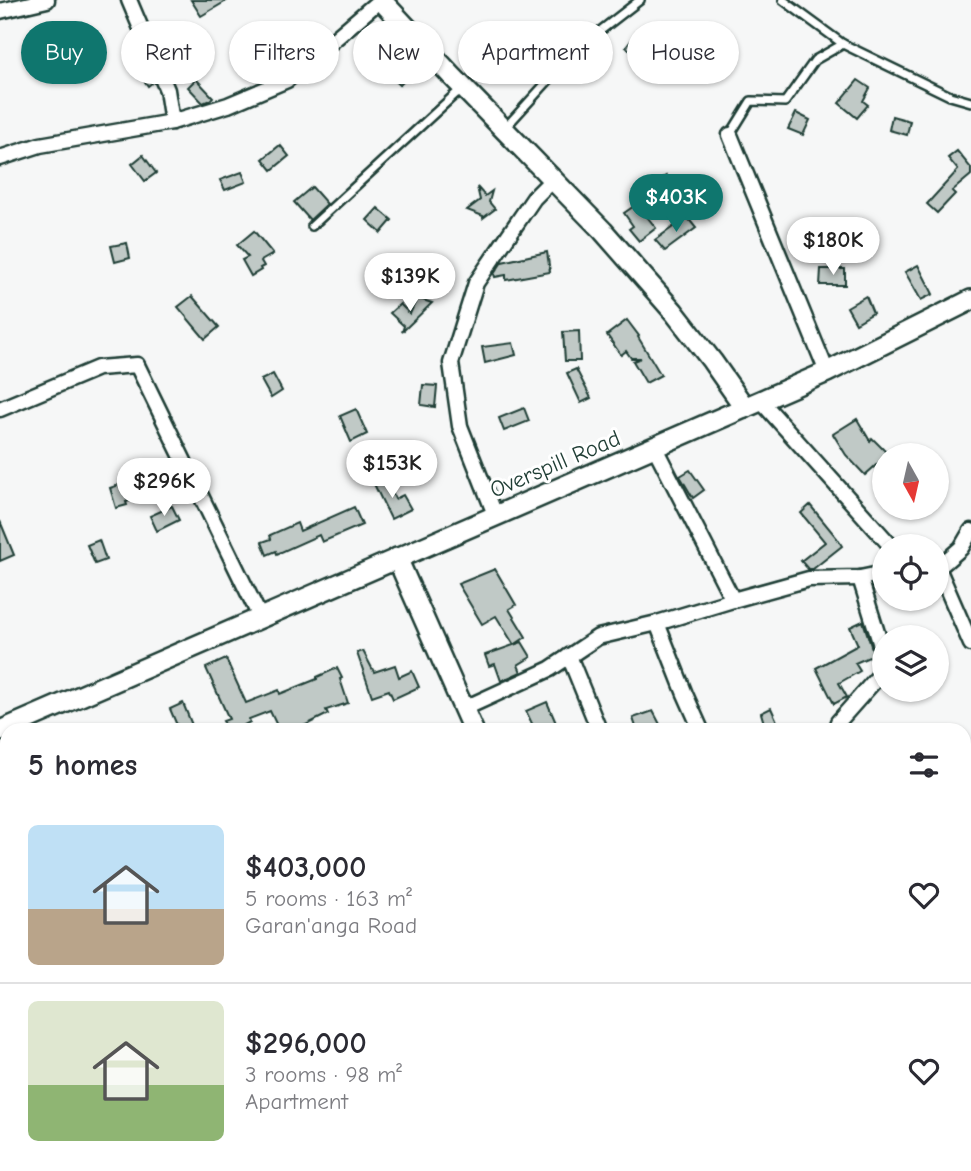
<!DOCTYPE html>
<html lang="en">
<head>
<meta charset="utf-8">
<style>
	:root { --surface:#fff; --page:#f2f2f3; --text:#2b2b33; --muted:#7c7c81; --line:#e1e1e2; --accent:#0f766e }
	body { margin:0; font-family:"Comic Neue",sans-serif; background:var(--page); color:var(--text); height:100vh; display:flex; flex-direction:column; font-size:26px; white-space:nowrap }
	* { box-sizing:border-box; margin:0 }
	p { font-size:23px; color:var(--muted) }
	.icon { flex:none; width:38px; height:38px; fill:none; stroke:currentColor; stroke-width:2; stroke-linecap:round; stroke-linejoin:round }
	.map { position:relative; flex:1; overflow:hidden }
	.details { position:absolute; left:0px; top:723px; width:971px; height:450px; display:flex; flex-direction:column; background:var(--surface); border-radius:21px 21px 0 0; box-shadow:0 2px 5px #0004 }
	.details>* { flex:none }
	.guide { position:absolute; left:21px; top:21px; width:929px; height:63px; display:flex; gap:14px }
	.needle { width:46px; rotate:172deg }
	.fabs { position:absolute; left:872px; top:443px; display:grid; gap:14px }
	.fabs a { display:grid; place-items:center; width:77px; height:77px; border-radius:50%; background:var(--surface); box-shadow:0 2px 5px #0004; font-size:35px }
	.price { position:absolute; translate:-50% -60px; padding:0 16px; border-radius:24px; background:#fff; color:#222; font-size:23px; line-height:46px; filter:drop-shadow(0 2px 4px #0008) }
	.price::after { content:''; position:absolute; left:50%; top:42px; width:21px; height:16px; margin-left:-10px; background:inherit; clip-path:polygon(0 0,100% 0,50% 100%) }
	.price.on { background:var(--accent); color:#fff }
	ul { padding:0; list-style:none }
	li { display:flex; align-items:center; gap:21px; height:175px; padding:0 28px }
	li+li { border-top:2px solid var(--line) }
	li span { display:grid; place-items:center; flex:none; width:196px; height:140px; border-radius:10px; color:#555 }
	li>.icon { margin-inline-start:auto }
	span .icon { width:84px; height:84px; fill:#fffc; stroke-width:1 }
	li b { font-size:30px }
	h2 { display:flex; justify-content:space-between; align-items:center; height:84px; padding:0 28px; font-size:30px }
	.tag { padding:0 24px; border-radius:32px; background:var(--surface); box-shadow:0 2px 5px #0004; font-size:24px; line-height:63px }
	.tag.on { background:var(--accent); color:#fff }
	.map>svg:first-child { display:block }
	.building { fill:#c0c9c6; stroke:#1f3d34; stroke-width:2 }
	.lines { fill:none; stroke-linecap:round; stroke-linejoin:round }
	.lane-casing { stroke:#1f3d34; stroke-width:12 }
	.street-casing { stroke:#1f3d34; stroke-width:19 }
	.secondary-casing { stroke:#1f3d34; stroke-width:24 }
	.lane { stroke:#fff; stroke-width:7 }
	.street { stroke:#fff; stroke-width:14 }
	.secondary { stroke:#fff; stroke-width:19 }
	.labels { text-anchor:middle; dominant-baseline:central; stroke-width:6; stroke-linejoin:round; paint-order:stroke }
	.street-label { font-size:23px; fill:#1f3d34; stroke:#fff }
</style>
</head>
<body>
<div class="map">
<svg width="971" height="1171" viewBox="0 0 971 1171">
	<rect width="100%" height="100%" fill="#f6f7f7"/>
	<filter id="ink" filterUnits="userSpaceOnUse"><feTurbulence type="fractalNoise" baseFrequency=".0143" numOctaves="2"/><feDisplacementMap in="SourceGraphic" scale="14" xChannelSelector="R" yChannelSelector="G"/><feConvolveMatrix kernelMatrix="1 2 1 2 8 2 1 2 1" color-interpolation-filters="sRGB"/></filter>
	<g filter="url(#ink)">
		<g class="building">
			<polygon points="191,0 228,0 201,16"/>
			<polygon points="643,26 657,37 640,58 626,47"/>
			<polygon points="291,35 304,51 293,60 280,44"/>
			<polygon points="141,56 153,82 148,86 131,62"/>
			<polygon points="399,62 411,73 400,85 388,74"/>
			<polygon points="196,79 213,97 210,100 203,103 188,87"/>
			<polygon points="858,80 870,88 863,101 868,105 857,118 839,103"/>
			<polygon points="796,113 810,120 803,135 788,129"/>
			<polygon points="892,116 910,121 907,135 889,130"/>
			<polygon points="280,145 289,156 272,170 263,159"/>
			<polygon points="957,151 971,168 971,175 952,191 955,194 937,213 927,204 958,170 948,158"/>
			<polygon points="143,155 156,173 145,181 132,164"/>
			<polygon points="242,172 246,182 225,190 220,180"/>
			<polygon points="666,176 674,188 656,199 649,187"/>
			<polygon points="312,187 327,204 310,220 294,202"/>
			<polygon points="477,187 485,196 492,191 489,202 495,209 483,218 483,216 467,210 480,200"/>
			<polygon points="637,204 656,228 639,241 629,229 633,226 624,213"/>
			<polygon points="378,208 392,220 381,233 367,220"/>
			<polygon points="687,217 696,228 665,251 655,240"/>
			<polygon points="254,231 273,254 261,261 264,266 260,268 261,270 251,276 242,260 248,257 237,245"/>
			<polygon points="127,243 130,258 115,262 111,246"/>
			<polygon points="547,252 550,272 506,280 506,275 495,277 494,274 502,262"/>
			<polygon points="918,265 933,294 921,300 905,272"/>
			<polygon points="821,269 845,269 845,285 820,285"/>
			<polygon points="192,296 219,327 205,339 178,307"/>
			<polygon points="866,296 873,313 856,323 847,307"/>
			<polygon points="417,298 432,303 402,332 404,326 390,313 400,304 410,314"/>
			<polygon points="627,320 639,336 638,337 661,375 646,383 633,361 641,358 631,358 626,351 621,355 607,335"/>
			<polygon points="579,331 580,361 565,361 563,332"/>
			<polygon points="513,343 516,355 485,363 482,347"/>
			<polygon points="576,369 591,398 581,403 567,373"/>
			<polygon points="273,374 282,391 271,398 261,380"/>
			<polygon points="423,385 437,386 435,407 421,405"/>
			<polygon points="524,408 529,421 504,431 499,418"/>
			<polygon points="356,409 367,434 351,442 340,416"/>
			<polygon points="857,419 870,441 872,438 888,454 884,455 884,458 865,475 846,455 833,434"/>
			<polygon points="690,470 704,490 693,498 680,476"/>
			<polygon points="158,471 164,491 126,502 127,505 116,508 110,488 135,480 134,478"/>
			<polygon points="386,479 395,499 403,495 411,509 391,519 374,484"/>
			<polygon points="810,505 837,538 842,546 813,569 808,569 801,561 825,542 801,513"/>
			<polygon points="172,506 179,520 157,531 150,516"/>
			<polygon points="354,507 362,525 322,542 319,535 277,554 276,551 267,555 262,542 271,539 270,535 297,523 300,531"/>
			<polygon points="0,521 14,555 0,561"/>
			<polygon points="99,540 106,560 95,564 87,545"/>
			<polygon points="495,569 516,605 509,609 526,637 514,645 496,616 482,624 458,584"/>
			<polygon points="863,621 874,655 855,663 860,671 839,683 847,697 834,704 816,668 858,645 850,627"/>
			<polygon points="522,642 531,657 518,665 521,672 501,681 495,664 489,666 485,655"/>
			<polygon points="363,651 374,672 395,665 399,677 412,671 419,687 393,699 389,690 372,696 357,653"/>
			<polygon points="226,659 246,703 279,690 280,694 317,679 317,677 337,668 342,678 340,679 348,703 326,710 328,714 296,730 279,730 270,711 249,719 250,722 235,730 228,730 223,721 229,719 206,668"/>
			<polygon points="547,702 559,730 535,730 526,711"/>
			<polygon points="183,703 194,730 179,730 170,709"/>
			<polygon points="771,708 776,719 780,730 766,730 761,713"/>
			<polygon points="653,711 663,730 637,730 633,718"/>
		</g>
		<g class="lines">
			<g class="lane-casing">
				<g id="lane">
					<polyline points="783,0 843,44 950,96 971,102"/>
					<polyline points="505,128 578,48 640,0"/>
					<polyline points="730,135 751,101 785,102 815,60 843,44"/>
					<polyline points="312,226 461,89"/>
				</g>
			</g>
			<g class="street-casing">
				<g id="street">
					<polyline points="129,0 167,90 172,122"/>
					<polyline points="0,11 47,0"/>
					<polyline points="730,135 827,372"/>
					<polyline points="0,158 40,145 172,122 228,105 287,80 380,0"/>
					<polyline points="761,401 891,546"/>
					<polyline points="0,409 98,368 137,365 261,619"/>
					<polyline points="655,448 733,600"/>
					<polyline points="496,517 460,426 451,363 476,283 534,198 553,179"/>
					<polyline points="971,531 961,548 938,568 971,644"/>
					<polyline points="860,578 884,655"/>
					<polyline points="657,623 685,694 701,730"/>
					<polyline points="569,656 599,730"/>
					<polyline points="465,708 550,669 598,637 657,623 733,600 809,579 860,578 884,573"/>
					<polyline points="835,730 838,722 884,670"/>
					<polyline points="964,927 971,926"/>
					<polyline points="0,1025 7,1022"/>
					<polyline points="964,1068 971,1067"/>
					<polyline points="822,1166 823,1171"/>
					<polyline points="414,1171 425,1166"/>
					<polyline points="658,1171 671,1166"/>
				</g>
			</g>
			<g class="secondary-casing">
				<g id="secondary">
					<polyline points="381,0 451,75 603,231 674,312 712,361 745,408"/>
					<polyline points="397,558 473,730"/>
					<polyline points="0,731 827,372 971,300"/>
					<polyline points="0,795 7,812"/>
					<polyline points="163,1166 166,1171"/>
					<polyline points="646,1166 648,1171"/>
				</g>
			</g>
			<use href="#lane" class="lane"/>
			<use href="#street" class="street"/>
			<use href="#secondary" class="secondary"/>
		</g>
	</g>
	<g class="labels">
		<g class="street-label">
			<text transform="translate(555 464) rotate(-23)">Overspill Road</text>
		</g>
	</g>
</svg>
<div class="fabs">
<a><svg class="needle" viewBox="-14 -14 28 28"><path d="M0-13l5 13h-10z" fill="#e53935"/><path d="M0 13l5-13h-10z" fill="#7c7c81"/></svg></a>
<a><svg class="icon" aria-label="locate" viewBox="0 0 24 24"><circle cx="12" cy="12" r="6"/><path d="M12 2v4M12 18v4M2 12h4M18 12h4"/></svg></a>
<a><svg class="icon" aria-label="layers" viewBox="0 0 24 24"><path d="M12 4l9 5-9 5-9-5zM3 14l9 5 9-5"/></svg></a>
</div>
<b class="price on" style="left:676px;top:234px">$403K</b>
<b class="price" style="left:833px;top:277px">$180K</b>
<b class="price" style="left:410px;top:313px">$139K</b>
<b class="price" style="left:392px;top:500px">$153K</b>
<b class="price" style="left:164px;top:518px">$296K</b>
<div class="guide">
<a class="tag on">Buy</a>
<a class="tag">Rent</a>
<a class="tag">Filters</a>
<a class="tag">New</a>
<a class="tag">Apartment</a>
<a class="tag">House</a>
</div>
<section class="details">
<h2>5 homes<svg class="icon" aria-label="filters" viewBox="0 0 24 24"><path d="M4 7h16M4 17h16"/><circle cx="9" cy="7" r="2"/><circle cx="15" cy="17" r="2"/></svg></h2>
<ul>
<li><span style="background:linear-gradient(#bfe0f5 60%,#b9a48a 0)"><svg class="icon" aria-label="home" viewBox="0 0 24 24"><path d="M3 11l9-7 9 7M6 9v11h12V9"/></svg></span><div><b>$403,000</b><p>5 rooms · 163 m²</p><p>Garan'anga Road</p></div><svg class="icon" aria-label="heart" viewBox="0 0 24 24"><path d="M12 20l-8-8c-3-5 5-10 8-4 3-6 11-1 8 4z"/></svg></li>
<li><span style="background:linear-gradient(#dfe7d0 60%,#8fb573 0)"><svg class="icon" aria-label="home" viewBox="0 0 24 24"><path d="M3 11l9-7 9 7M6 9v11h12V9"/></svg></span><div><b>$296,000</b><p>3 rooms · 98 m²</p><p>Apartment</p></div><svg class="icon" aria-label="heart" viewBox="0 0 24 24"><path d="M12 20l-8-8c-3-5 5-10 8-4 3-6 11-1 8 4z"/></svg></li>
</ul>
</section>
</div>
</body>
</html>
